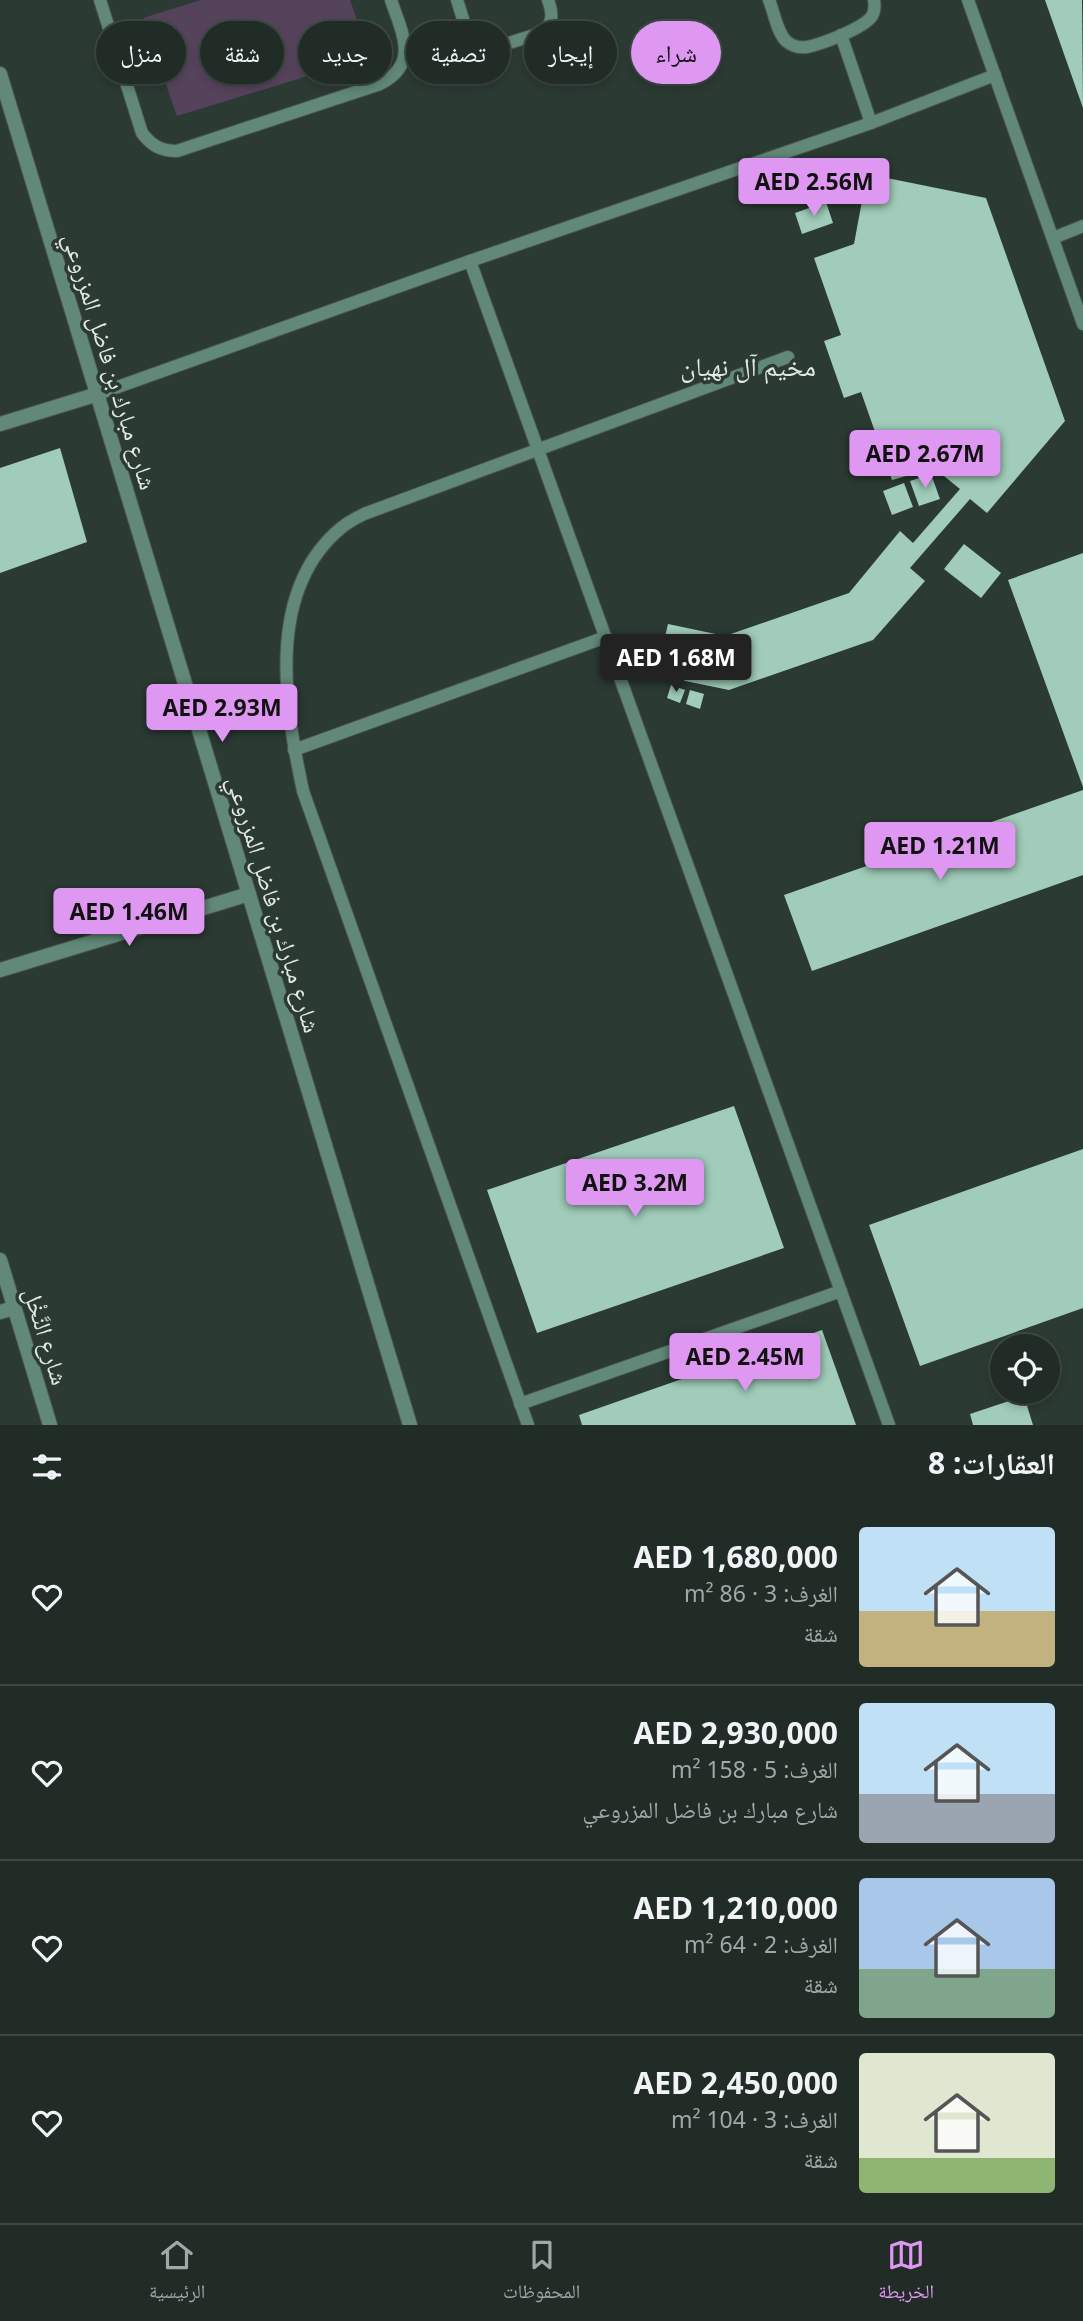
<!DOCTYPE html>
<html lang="ar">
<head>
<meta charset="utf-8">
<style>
	:root { --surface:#212c27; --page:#29342f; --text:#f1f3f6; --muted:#a2a7a7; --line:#3e4844; --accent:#de98f2 }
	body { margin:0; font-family:"Noto Sans","Noto Naskh Arabic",sans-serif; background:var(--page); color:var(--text); direction:rtl; height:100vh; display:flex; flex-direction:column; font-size:26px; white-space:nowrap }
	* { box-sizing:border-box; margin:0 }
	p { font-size:23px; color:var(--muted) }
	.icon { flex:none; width:38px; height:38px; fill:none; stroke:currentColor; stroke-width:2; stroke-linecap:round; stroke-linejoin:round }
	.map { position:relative; height:1425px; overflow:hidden; direction:ltr }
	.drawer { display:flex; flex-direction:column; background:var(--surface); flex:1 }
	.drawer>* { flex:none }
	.hud { position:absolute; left:21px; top:21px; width:700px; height:63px; direction:rtl; display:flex; gap:14px }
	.buttons { position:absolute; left:990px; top:1334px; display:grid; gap:14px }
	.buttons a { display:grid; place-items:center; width:70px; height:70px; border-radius:50%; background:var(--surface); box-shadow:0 4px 10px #0003,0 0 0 2px var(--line); font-size:35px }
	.price { position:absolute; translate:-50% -60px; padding:0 16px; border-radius:7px; background:var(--accent); color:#111; font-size:23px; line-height:46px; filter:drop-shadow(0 2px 4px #0008) }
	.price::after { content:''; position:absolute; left:50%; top:42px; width:21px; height:16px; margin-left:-10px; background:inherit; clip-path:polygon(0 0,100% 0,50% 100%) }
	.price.selected { background:#222; color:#fff }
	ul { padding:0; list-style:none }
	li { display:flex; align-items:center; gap:21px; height:175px; padding:0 28px }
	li+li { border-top:2px solid var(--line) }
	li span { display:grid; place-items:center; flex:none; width:196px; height:140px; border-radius:7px; color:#555 }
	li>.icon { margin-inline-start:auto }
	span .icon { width:84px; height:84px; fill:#fffc; stroke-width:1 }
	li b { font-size:30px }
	h2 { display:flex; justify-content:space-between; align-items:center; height:84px; padding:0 28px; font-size:30px }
	.tag { padding:0 24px; border-radius:32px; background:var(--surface); box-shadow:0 4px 10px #0003,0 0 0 2px var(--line); font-size:24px; line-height:63px }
	.tag.selected { background:var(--accent); color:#111 }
	.tab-bar { display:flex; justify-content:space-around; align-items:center; height:98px; border-top:2px solid var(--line); background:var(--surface); font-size:19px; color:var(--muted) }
	.tab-bar a { display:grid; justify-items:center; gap:4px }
	.tab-bar .selected { color:var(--accent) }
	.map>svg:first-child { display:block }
	.green { fill:#55435b }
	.building { fill:#a0ccb9 }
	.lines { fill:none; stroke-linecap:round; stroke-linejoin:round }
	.service-casing { stroke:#495650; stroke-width:14 }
	.minor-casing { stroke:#495650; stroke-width:16 }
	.service { stroke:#618878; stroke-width:12 }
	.minor { stroke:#618878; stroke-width:14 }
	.labels { text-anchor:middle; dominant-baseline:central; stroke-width:7; stroke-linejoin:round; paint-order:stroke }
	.street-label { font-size:24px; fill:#e1e9e5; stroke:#2c3a34 }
	.neighbourhood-label { font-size:26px; fill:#e1e9e5; stroke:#2c3a34 }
</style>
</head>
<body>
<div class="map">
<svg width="1083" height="1425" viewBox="0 0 1083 1425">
	<rect width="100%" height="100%" fill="#2c3a34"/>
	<polygon class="green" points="201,0 350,0 370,57 177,116 143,18"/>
	<g class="building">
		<polygon points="1045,0 1082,0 1083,108"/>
		<polygon points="867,174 986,198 1065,421 987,513 970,499 910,568 925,581 873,640 729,690 656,675 668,624 725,636 849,593 900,531 913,543 960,489 934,468 892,480 861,392 844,398 824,341 841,335 814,258 854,244"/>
		<polygon points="826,202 833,223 802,234 795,213"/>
		<polygon points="60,448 87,542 0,573 0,468"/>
		<polygon points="931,474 940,499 919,506 910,481"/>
		<polygon points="904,483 913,507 892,515 883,491"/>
		<polygon points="964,544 1001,573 981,598 944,569"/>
		<polygon points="1083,553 1083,787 1008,580"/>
		<polygon points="671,685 685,690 680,703 667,698"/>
		<polygon points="690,690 704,694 700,709 686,704"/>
		<polygon points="1083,790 1083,875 812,971 784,895"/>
		<polygon points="734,1106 784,1248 537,1333 487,1190"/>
		<polygon points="1083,1149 1083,1308 920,1366 869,1225"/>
		<polygon points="822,1330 856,1425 582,1425 579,1415"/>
		<polygon points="1024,1396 1033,1425 973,1425 970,1414"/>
	</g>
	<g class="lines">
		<g class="service-casing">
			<g id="service">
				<path d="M100,0L142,133C152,146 161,151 177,151L380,84C420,64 402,33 391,0"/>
				<polyline points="457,0 474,54"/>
				<path d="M769,0C774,12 777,32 786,41C792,46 800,48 807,47C822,44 864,28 872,16C875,11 875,6 874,0"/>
				<polyline points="968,0 1083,324"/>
				<polyline points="841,35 871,123"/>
				<path d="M405,58L430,62L474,54L544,32C553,21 553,14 548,0"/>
				<polyline points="1053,238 1083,226"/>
				<polyline points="470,261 889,1425"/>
				<polyline points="98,394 470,261 871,123 995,75"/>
				<polyline points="294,750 606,637"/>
				<polyline points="520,1404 841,1291"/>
				<path d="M528,1425L303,791C285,707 265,591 341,528C348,522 356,518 364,514L788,357"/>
			</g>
		</g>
		<g class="minor-casing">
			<g id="minor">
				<polyline points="0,74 410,1425"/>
				<polyline points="0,424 98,394"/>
				<polyline points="0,970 249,894"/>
				<polyline points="0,1260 50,1425"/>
				<polyline points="0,1312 14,1308"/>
			</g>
		</g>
		<use href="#service" class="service"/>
		<use href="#minor" class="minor"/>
	</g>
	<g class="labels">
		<g class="street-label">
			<text transform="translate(111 361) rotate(73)">شارع مبارك بن فاضل المزروعي</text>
			<text transform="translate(275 904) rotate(73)">شارع مبارك بن فاضل المزروعي</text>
			<text transform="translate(47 1336) rotate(73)">شارع النَّخْل</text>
		</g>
		<g class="neighbourhood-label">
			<text x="748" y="366">مخيم آل نهيان</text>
		</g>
	</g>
</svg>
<div class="buttons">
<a><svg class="icon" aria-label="locate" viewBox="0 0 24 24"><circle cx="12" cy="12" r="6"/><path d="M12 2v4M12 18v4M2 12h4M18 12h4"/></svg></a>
</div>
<b class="price" style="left:814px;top:218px">AED 2.56M</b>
<b class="price" style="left:925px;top:490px">AED 2.67M</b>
<b class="price selected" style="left:676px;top:694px">AED 1.68M</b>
<b class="price" style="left:222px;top:744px">AED 2.93M</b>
<b class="price" style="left:940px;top:882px">AED 1.21M</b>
<b class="price" style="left:129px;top:948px">AED 1.46M</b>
<b class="price" style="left:635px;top:1219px">AED 3.2M</b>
<b class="price" style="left:745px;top:1393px">AED 2.45M</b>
<div class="hud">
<a class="tag selected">شراء</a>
<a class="tag">إيجار</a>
<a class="tag">تصفية</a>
<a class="tag">جديد</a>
<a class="tag">شقة</a>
<a class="tag">منزل</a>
</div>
</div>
<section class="drawer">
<h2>العقارات: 8<svg class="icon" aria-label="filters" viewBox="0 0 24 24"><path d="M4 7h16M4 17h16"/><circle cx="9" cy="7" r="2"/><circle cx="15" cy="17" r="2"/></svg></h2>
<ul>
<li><span style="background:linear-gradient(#bfe0f5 60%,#c2b280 0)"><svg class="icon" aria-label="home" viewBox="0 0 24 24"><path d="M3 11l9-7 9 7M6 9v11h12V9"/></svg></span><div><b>AED 1,680,000</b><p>الغرف: 3 · 86 m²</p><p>شقة</p></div><svg class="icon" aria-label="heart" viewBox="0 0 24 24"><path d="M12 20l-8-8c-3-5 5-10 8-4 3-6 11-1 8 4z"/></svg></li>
<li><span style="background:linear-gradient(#bfe0f5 65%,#9aa5b1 0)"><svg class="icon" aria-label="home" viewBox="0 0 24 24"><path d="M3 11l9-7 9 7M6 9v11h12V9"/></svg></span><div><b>AED 2,930,000</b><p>الغرف: 5 · 158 m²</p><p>شارع مبارك بن فاضل المزروعي</p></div><svg class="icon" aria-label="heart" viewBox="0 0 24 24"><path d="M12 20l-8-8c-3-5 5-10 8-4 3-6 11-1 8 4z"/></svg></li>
<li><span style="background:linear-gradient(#a9c7e8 65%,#7fa58c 0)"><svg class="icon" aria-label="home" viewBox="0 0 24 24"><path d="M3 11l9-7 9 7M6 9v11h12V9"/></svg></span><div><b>AED 1,210,000</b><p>الغرف: 2 · 64 m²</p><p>شقة</p></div><svg class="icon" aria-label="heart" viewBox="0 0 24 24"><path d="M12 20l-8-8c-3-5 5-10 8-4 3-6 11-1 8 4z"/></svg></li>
<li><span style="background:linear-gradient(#dfe7d0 75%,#8fb573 0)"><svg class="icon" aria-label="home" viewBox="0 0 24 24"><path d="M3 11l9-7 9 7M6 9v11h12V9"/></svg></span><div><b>AED 2,450,000</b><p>الغرف: 3 · 104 m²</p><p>شقة</p></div><svg class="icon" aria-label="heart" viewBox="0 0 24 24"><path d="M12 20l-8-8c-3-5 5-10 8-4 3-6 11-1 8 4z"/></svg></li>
</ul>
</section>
<nav class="tab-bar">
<a class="selected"><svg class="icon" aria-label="map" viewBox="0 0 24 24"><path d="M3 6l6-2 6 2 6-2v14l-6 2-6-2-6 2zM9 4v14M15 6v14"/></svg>الخريطة</a>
<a><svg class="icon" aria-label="saved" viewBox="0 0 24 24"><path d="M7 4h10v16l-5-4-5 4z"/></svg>المحفوظات</a>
<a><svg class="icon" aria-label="home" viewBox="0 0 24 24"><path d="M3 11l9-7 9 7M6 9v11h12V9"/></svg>الرئيسية</a>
</nav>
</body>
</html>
